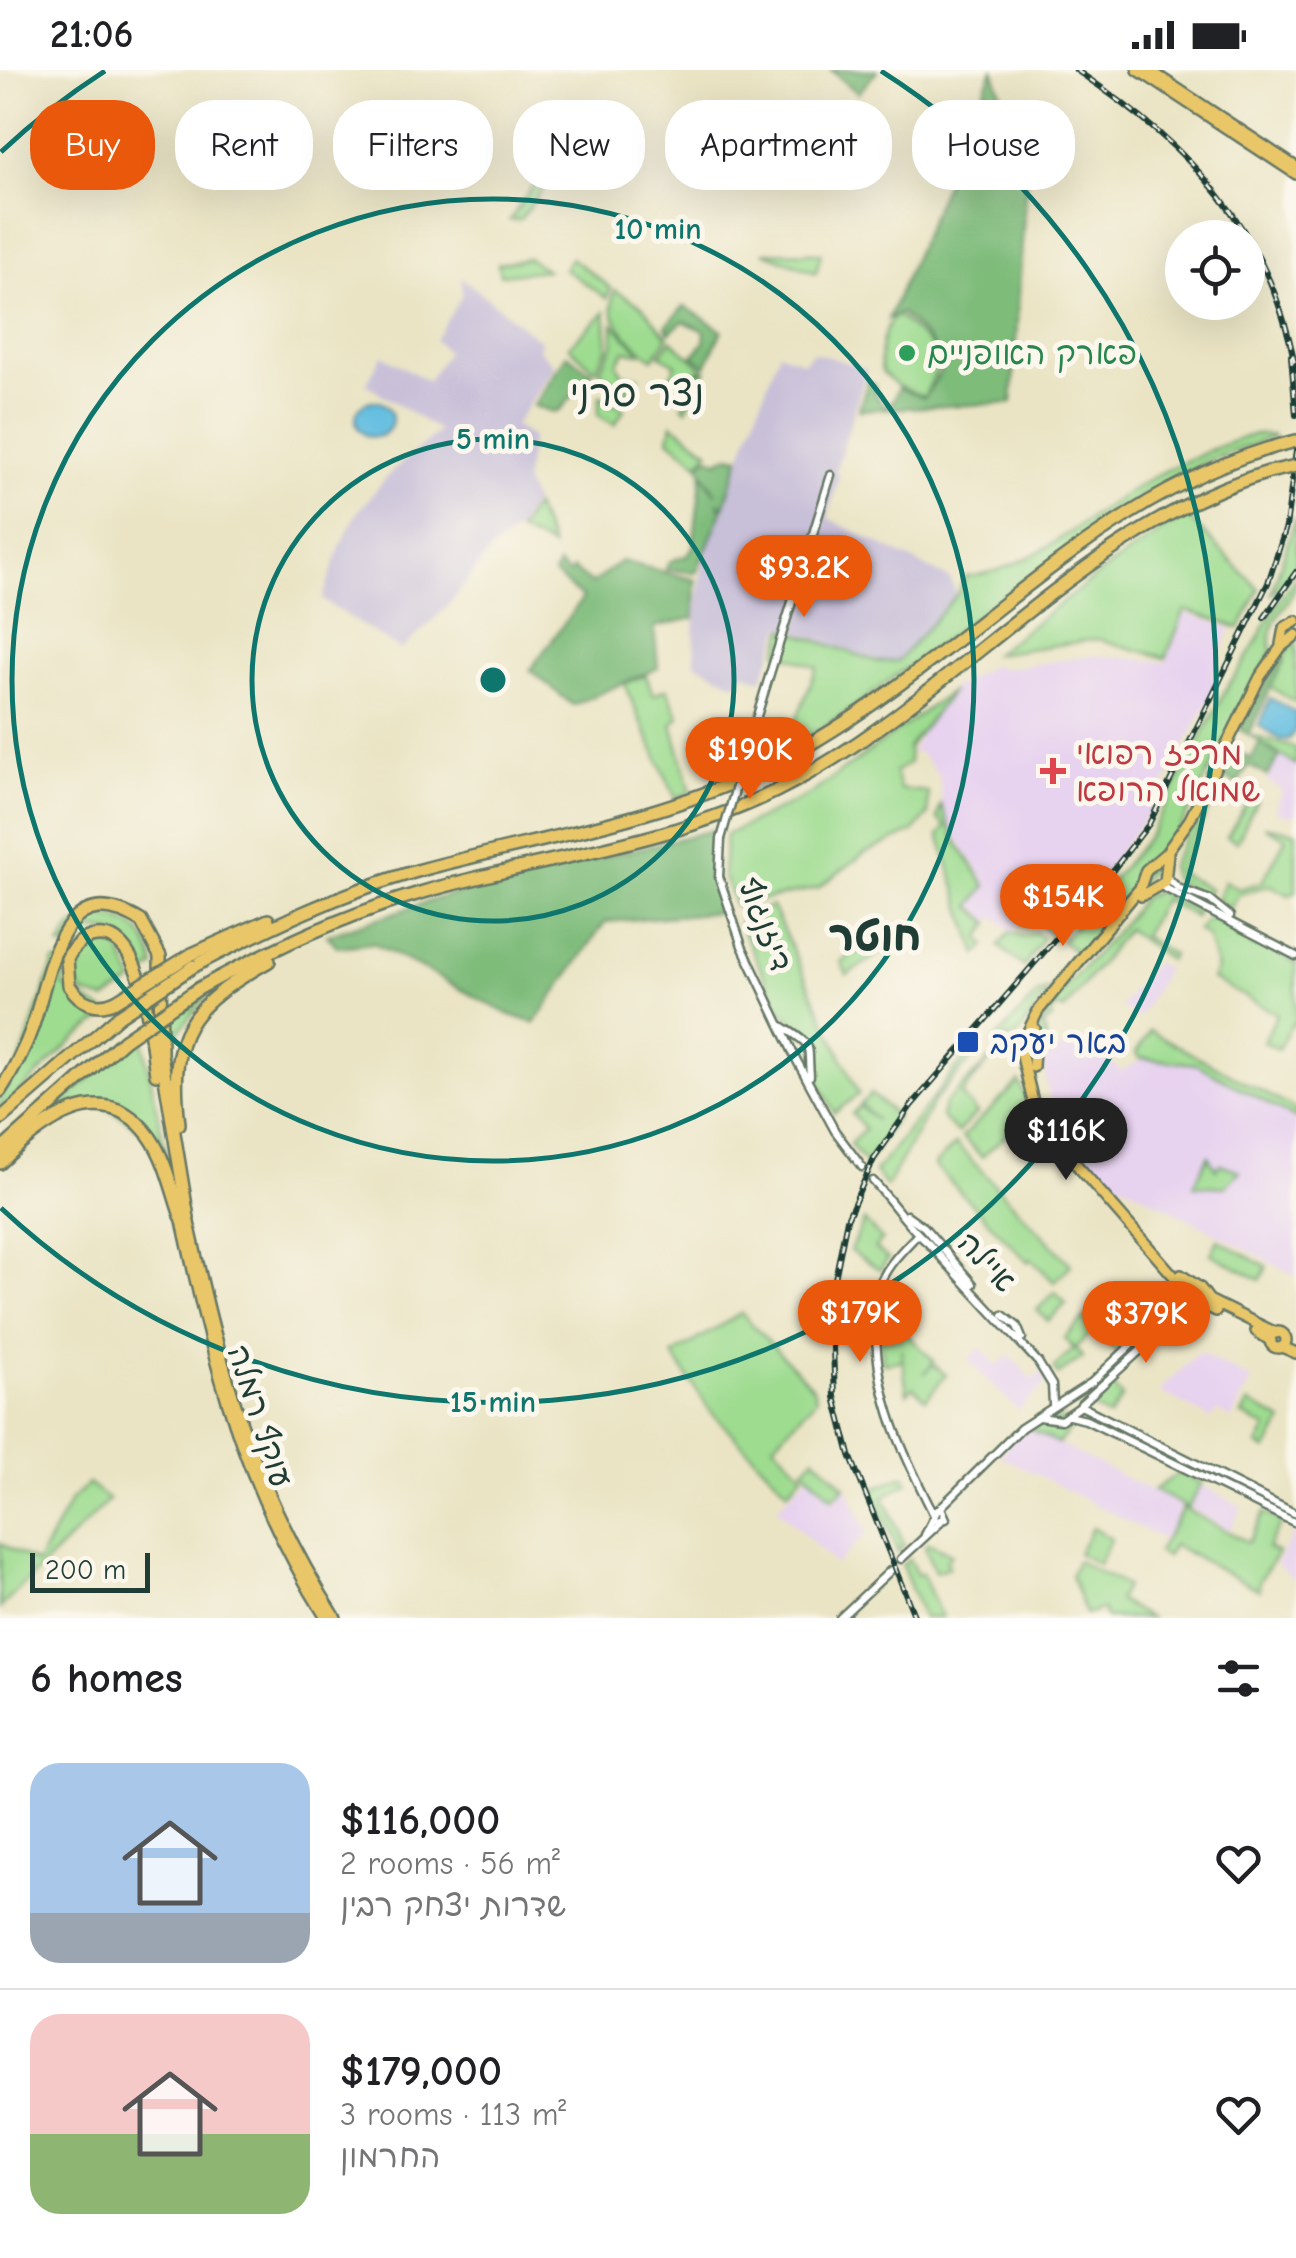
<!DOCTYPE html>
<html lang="en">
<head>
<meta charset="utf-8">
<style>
	:root { --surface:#fff; --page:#f2f2f2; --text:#202124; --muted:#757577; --line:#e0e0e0; --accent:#ea580c }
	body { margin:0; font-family:"Comic Neue","Playpen Sans Hebrew",sans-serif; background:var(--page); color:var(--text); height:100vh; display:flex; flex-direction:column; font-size:38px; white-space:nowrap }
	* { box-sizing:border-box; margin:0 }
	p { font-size:32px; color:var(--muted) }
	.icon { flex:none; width:55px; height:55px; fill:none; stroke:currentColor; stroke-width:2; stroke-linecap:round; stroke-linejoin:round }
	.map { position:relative; height:1548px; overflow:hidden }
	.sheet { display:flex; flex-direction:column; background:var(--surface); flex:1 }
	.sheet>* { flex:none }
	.top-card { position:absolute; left:30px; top:30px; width:1238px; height:90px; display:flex; gap:20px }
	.tools { position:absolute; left:1165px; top:150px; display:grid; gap:20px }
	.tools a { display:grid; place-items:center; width:100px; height:100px; border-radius:50%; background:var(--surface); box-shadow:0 10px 40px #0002; font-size:50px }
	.scale { position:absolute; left:30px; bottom:25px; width:120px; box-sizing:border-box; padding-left:10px; border:5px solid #1f3d34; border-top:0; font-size:28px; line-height:35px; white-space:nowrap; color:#1f3d34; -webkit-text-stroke:8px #fbf7ec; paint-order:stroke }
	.price { position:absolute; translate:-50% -85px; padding:0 22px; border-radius:35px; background:var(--accent); color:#fff; font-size:32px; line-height:65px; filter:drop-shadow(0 2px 5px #0008) }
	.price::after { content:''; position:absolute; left:50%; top:60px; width:30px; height:22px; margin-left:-15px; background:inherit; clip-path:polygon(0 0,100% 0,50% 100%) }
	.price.current { background:#222; color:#fff }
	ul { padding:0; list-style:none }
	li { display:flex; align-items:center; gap:30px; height:250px; padding:0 30px }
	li+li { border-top:2px solid var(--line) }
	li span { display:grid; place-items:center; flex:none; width:280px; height:200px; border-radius:30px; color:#555 }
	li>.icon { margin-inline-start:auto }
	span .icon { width:120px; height:120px; fill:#fffc; stroke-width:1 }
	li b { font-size:42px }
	h2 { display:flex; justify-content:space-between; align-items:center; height:120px; padding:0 30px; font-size:42px }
	.chip { padding:0 35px; border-radius:40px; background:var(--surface); box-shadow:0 10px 40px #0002; font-size:35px; line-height:90px }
	.chip.current { background:var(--accent); color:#fff }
	.status { display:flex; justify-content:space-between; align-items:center; height:70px; padding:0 50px; background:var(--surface); direction:ltr }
	.status svg { height:28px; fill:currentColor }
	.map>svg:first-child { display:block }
	.built { fill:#e7d2ef }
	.industrial { fill:#c8bfd8 }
	.green { fill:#9edc90; stroke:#5e8c62; stroke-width:2.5 }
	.forest { fill:#7ebc7a; stroke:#4e7c57; stroke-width:2.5 }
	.water { fill:#62bde0; stroke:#407d8a; stroke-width:2.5 }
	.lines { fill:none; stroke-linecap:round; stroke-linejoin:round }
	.minor-casing { stroke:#676; stroke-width:11 }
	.major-casing { stroke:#676; stroke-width:14 }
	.highway-casing { stroke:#676; stroke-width:16 }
	.minor { stroke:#fff; stroke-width:6 }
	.major { stroke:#e9c769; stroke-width:9 }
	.highway { stroke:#e9c769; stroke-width:11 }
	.rail-casing { stroke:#1f3d34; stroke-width:6 }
	.rail { stroke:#fbf7ec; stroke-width:2.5; stroke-dasharray:8; stroke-linecap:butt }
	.minor-bridge-casing { stroke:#676; stroke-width:11; stroke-linecap:butt }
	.highway-bridge-casing { stroke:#676; stroke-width:16; stroke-linecap:butt }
	.minor-bridge { stroke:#fff; stroke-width:6 }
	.highway-bridge { stroke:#e9c769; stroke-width:11 }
	.ring { fill:none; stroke:#0f766e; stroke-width:5 }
	.leisure-dot { fill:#2e9e5b; stroke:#fbf7ec; stroke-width:4 }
	.health-dot { fill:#e0444e; stroke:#fbf7ec; stroke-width:4 }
	.transit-dot { fill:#1a4fb4; stroke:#fbf7ec; stroke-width:4 }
	.labels { text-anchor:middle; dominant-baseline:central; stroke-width:10; stroke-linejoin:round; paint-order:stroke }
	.leisure-label { font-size:32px; fill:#27864d; stroke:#fbf7ec; text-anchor:start }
	.health-label { font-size:32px; fill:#be3a42; stroke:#fbf7ec; text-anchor:start }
	.street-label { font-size:32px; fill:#1f3d34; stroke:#fbf7ec }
	.transit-label { font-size:32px; fill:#164399; stroke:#fbf7ec; text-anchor:start }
	.quarter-label { font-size:38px; fill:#1f3d34; stroke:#fbf7ec }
	.district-label { font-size:42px; font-weight:bold; fill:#1f3d34; stroke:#fbf7ec }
	.centre { fill:#0f766e; stroke:#fbf7ec; stroke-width:5 }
	.ring-label { font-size:30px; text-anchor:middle; font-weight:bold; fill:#0f766e; stroke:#fbf7ec; stroke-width:10; stroke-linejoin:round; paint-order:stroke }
</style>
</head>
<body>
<div class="status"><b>21:06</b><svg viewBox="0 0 49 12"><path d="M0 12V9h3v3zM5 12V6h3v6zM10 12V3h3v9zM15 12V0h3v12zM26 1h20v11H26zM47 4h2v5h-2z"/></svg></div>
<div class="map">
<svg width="1296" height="1548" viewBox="0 0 1296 1548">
	<rect width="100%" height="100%" fill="#fbf7ec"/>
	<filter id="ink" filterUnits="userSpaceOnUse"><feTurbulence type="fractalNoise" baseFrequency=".01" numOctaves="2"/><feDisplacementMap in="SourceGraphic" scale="20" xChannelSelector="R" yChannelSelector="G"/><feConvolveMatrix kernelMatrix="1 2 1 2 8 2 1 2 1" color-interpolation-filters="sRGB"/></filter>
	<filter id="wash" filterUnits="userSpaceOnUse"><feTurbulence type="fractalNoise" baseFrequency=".0048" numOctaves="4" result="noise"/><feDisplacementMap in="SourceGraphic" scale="40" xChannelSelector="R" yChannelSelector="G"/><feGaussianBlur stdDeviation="2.25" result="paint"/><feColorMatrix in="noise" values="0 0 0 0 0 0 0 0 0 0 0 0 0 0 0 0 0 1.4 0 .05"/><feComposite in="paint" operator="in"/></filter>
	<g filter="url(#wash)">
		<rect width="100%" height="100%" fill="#eae4c4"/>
		<g class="built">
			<polygon points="1185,543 1231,558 1212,606 1220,609 1152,738 1085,827 1032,840 1013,862 995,847 991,852 973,836 987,814 943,746 939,706 920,683 911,682 934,640 952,618 994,594 1001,599 1096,585 1166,592"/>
			<polygon points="1281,685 1296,695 1296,743 1292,746 1276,741 1282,720 1267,711"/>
			<polygon points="1155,892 1166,899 1139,948 1120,937"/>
			<polygon points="1098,969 1106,972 1113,994 1121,1001 1155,982 1187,988 1296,1050 1296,1206 1097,1100 1086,1089 1053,1046 1042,988 1048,982"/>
			<polygon points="980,1277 997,1295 1010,1285 1032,1310 1042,1302 1048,1311 1018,1341 968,1290"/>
			<polygon points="1199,1282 1251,1310 1232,1349 1217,1341 1211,1349 1162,1323 1161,1319"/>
			<polygon points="1027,1358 1181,1436 1164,1470 999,1385"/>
			<polygon points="808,1405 833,1431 847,1417 867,1462 836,1495 777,1438"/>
			<polygon points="1202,1415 1242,1437 1230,1460 1190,1438"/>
			<polygon points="1296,1459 1296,1512 1276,1494"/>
		</g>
		<g class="industrial">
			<polygon points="461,207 541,271 538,278 555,296 514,356 532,367 524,412 534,432 515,461 492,479 446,538 401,580 322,530 341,474 357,443 390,403 439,361 366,314 382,285 428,311 447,282 435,270 462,225"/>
			<polygon points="779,282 803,292 813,282 867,299 835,402 839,405 828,448 950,509 956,523 900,590 880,591 782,556 762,610 742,602 741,611 735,614 695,593 694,557 703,491"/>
		</g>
		<g class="green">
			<polygon points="581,68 520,150 510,150 565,69"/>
			<polygon points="763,182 820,183 821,183 816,203"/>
			<polygon points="528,188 547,200 500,205 498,194"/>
			<polygon points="571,188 611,218 607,228 564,199"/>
			<path d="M615,220L642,236L668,267L653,289C631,271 603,250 615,220Z"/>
			<polygon points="605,242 608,277 595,300 569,276"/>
			<path d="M897,245L930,275L939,295L924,327L898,316L882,302C878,284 882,257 897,245Z"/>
			<polygon points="613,254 641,283 625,281 617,293 622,304 639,307 627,322 599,301 613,275"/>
			<polygon points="671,270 704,299 682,307 671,305 676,294 660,285"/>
			<polygon points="706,301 686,339 682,336 689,325 669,317 672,311"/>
			<polygon points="600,325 624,339 615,355 598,345"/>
			<polygon points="672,354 709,381 698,393 669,369"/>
			<path d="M1255,364L1275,366L1210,390L1143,424L838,648L745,700L752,677L797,648L817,597L778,583L784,559L878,592L898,591L958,523L965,507C1031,500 1080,452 1135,418C1172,395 1214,377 1255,364Z"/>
			<polygon points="534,436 552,477 518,461"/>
			<polygon points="1186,445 1259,519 1240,558 1185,540 1166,588 1098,569 994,584 1111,495"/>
			<polygon points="1296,447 1296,497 1271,525"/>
			<path d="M1296,507C1296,537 1264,543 1272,581L1170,777L1079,885L1062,871L1151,763L1229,614C1255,582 1269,540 1296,507Z"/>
			<polygon points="1296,563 1296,633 1269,616"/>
			<polygon points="646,605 653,625 667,619 679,647 672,654 691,722 675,727 624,614"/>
			<polygon points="952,621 908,678 909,693 895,702 900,719 928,722 928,745 913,762 865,783 818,818 735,836 723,804 726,765 812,723"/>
			<polygon points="1249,665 1296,678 1296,695"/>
			<polygon points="1218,704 1224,707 1178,802 1210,819 1203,826 1173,809 1170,797"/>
			<polygon points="1251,726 1257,730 1237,772 1227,767"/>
			<polygon points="941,735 955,769 986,816 971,836 990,853 980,868 986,875 977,885 939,765 946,757 937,748"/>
			<polygon points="1264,756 1296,762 1296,822 1289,825 1270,815 1239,824 1230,839 1217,829 1225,811 1239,819 1262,812 1286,768"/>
			<path d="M1158,821L1196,840L1195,847L1163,829L1143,866L1172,885L1169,890L1127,859L1064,940L1058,937L1051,943L1052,949L1043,954L1047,973L1038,975L1034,971C1056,913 1110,877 1143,827Z"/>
			<polygon points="772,836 859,1024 834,1043 812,997 816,981 808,965 779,938 740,855 741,848"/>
			<polygon points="1079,836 1052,866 1039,854 1021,855 1032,842"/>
			<path d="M90,846C128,846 148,859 155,897L143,905C136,876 112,849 80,866C71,871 71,876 60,877L72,857Z"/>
			<polygon points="1209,846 1296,893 1296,955 1292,954 1278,979 1263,972 1277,944 1212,909 1217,899 1207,866 1198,861"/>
			<polygon points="898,854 901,870 847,905 841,892"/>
			<polygon points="1010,862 1022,866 1035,862 1043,868 1024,897 999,876"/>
			<polygon points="98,872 119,878 134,912 105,930 84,924 72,906 80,880"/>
			<polygon points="63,891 64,916 109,944 75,969 0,1041 0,1027 16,1003 54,892"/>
			<polygon points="1048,920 1018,966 993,973 1038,923"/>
			<polygon points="209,921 175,967 169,1000 167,950"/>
			<polygon points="1150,961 1296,1040 1296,1049 1196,994 1139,988 1136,983"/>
			<path d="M142,965L169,1100C160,1075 150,1067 129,1052C93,1026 79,1027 41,1049Z"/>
			<polygon points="969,982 974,986 935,1030 886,1117 875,1102"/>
			<polygon points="992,988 961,1025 977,1043 957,1063 941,1046 945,1033"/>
			<polygon points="1019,1012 1039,1059 1035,1063 1026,1047 982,1087 962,1067"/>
			<polygon points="871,1024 897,1046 866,1094 850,1074 865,1059 852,1044 860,1036 876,1050 861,1034"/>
			<polygon points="956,1074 1071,1195 1054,1212 1031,1189 1028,1192 934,1095"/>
			<polygon points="1208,1086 1216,1099 1220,1094 1240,1101 1225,1117 1194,1115"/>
			<polygon points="864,1151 882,1169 875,1178 888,1189 880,1200 850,1181"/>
			<polygon points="1218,1170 1267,1197 1260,1210 1211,1184"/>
			<polygon points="1055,1222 1066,1234 1048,1251 1037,1240"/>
			<polygon points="1096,1236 1130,1272 1117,1283 1083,1248"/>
			<polygon points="741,1243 813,1318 816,1329 774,1374 803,1404 788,1421 712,1343 673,1285"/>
			<polygon points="1082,1250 1093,1261 1075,1278 1083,1287 1058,1305 1054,1298 1074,1279 1064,1268"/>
			<polygon points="903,1260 934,1291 924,1304 933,1294 946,1305 926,1329 913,1317 907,1323 901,1279 902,1291 883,1293 881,1270 900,1269"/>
			<polygon points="1109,1312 1122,1327 1109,1347 1087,1334"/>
			<polygon points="1249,1333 1283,1351 1267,1380 1258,1375 1267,1358 1242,1345"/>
			<polygon points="1073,1349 1077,1350 1058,1374 1027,1357 1040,1351"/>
			<polygon points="815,1387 845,1417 833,1428 803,1399"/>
			<polygon points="1179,1403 1202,1413 1188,1438 1154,1420"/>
			<polygon points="904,1406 908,1413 884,1426 904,1475 898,1482 872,1419"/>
			<polygon points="88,1414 109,1430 0,1538 0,1473 37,1493 71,1430"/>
			<polygon points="1183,1438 1248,1472 1264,1443 1282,1452 1267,1478 1278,1483 1259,1511 1259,1520 1173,1475 1166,1487 1158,1482"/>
			<polygon points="1092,1458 1111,1469 1098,1494 1078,1483"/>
			<polygon points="928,1473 951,1484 946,1491 949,1497 935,1502 925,1477"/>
			<polygon points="909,1489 917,1505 922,1503 942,1548 923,1548 902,1495"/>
			<polygon points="1077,1491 1126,1516 1118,1530 1149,1548 1106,1548 1102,1539 1086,1545 1071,1505"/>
		</g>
		<g class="forest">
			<polygon points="831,0 878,0 858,23"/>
			<path d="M993,0L1017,65L1026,108L1012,333L859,340L868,311L875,315V324L884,336L893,331L898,318L924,328L940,303C942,278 918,260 901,243L888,249Z"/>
			<polygon points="684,236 722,260 706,296 693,286 704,272 705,261 683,251 669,263 666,256"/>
			<polygon points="567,284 592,303 561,339 554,342 534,336"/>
			<polygon points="729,385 740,387 724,437 719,433 722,441 696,503 666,499 669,492 688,485 693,477 702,404 716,424 699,396 708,386 718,391"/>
			<polygon points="621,491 696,510 694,548 654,557 658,598 573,635 530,600 583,528 554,504 558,495 569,504 573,499 592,514"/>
			<polygon points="1280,588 1284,590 1248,664 1240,660"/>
			<polygon points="1260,673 1280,686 1267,706 1248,695 1237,714 1218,704 1232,678 1251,689"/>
			<polygon points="713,760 712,795 722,842 605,852 535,953 508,944 373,873 338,877 327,865 445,826"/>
		</g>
		<g class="water">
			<circle cx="374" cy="349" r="18"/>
			<polygon points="1270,628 1296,643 1296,659 1289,669 1280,670 1259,655"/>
		</g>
	</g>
	<g filter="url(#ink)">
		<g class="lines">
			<g class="minor-casing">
				<g id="minor">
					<polyline points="745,685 831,405"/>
					<polyline points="721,769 719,807 742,876 797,991 835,1061 862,1097"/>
					<polyline points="1167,807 1178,818 1210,830 1230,846"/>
					<polyline points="1161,816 1296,886"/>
					<path d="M782,956C815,978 807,970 810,1006"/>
					<path d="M873,1111C893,1132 908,1157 928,1173L1038,1292L1052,1315L1053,1334"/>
					<polyline points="907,1145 924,1157 973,1214"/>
					<path d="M916,1166C904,1179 890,1192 882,1209C875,1225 876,1244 876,1262C877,1332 904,1385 934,1445"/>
					<polyline points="1003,1245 1017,1256 1022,1268"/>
					<polyline points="1081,1334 1194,1232"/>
					<polyline points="1081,1336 1296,1444"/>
					<polyline points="1069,1346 1086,1350 1296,1453"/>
					<polyline points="1039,1347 1061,1350 1081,1336"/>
					<polyline points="936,1451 946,1449 942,1440"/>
					<polyline points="925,1465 937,1441 1021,1358 1092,1312 1185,1224"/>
					<polyline points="901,1489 940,1453"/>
					<polyline points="840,1548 891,1500"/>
				</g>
			</g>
			<g class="major-casing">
				<g id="major">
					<polyline points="1138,0 1296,104"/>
					<polyline points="1149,0 1296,97"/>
					<polyline points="1281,574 1284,558 1296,551"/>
					<polyline points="1141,826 1165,812 1168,783"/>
					<polyline points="1033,997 1035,959"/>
					<path d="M181,1146C214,1297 242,1415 326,1548"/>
					<path d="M188,1148C222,1302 250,1412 336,1548"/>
					<polyline points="1181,1205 1197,1216"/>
					<polyline points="1200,1218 1209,1230 1276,1263"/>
					<polyline points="1186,1220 1047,1061 1034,1036 1020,978 1038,941 1140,818 1146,800 1166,783 1190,749 1260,607 1281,577 1296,565"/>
					<polyline points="1196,1231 1216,1241"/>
					<polyline points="1256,1261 1271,1271"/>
					<circle cx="1278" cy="1270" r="8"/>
					<polyline points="1282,1277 1296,1283"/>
				</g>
			</g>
			<g class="highway-casing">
				<g id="highway">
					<polyline points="192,884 268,850"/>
					<path d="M194,896C265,859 340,823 417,801C534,769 654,752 765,698C953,607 1087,421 1296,371"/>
					<path d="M198,919C267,881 344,845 420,823C538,788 664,776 776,721C948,636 1082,457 1269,402"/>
					<path d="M116,931C97,940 80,933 69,915L67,889C73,877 81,868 96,866C146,859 150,970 156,1004"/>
					<path d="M0,1021C13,1001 24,981 32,958C50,907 58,801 141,851L160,886L161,984L188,1148"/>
					<polyline points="0,1049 119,946"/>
					<path d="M179,1054C168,961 190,936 269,891"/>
					<polyline points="0,1081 124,970"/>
					<path d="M0,1093C40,1054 103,1002 150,1067C166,1090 172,1121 181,1146"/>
				</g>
			</g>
			<use href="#minor" class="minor"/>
			<use href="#major" class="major"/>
			<use href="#highway" class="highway"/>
			<g class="rail-casing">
				<g id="rail">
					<path d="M1076,0C1191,77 1270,159 1296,300"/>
					<polyline points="1291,286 1296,345"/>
					<polyline points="1264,548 1296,502"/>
					<polyline points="915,1548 850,1385 835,1327 831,1229 847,1149 874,1089 911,1036 1096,822 1149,754 1268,513 1286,457 1296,381"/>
				</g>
			</g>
			<use href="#rail" class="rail"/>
			<g class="minor-bridge-casing">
				<polyline id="minor-bridge" points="721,769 745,685"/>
			</g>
			<g class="highway-bridge-casing">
				<g id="highway-bridge">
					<polyline points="1269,402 1296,396"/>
					<polyline points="116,931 192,884"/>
					<polyline points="119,946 194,896"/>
					<polyline points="124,970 198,919"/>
				</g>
			</g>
			<use href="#minor-bridge" class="minor-bridge"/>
			<use href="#highway-bridge" class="highway-bridge"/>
		</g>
	</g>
	<g class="ring">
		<circle cx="493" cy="610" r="241"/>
		<circle cx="493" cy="610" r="481"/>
		<path d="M1 82A722 722 0 0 1 105 1M881 1A722 722 0 1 1 1 1138"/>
	</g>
	<circle class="leisure-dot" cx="907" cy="283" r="10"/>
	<path class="health-dot" d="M1048 686h10v10h10v10h-10v10h-10v-10h-10v-10h10z"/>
	<rect class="transit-dot" x="956" y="960" width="24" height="24" rx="5"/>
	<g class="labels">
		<g class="leisure-label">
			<text x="927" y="283">פארק האופניים</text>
		</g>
		<g class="health-label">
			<text x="1076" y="683">מרכז רפואי<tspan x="1076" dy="37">שמואל הרופא</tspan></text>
		</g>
		<g class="street-label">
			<text transform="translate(765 854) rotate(69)">דיזנגוף</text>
			<text transform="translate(987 1192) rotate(47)">איילה</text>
			<text transform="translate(260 1346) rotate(72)">עוקף רמלה</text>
		</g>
		<g class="transit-label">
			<text x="990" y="972">באר יעקב</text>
		</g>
		<g class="quarter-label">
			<text x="637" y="324">נצר סרני</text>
		</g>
		<g class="district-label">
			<text x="875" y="866">חוטר</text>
		</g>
	</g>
	<circle cx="493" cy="610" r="15" class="centre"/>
	<g class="ring-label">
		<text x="658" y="169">10 min</text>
		<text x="493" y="379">5 min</text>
		<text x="493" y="1342">15 min</text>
	</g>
</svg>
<div class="tools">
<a><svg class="icon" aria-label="locate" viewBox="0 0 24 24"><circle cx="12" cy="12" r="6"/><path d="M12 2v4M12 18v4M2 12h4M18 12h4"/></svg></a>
</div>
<div class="scale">200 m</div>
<b class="price" style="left:804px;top:550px">$93.2K</b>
<b class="price" style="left:750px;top:732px">$190K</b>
<b class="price" style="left:1063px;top:879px">$154K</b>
<b class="price current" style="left:1066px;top:1113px">$116K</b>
<b class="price" style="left:860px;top:1295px">$179K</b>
<b class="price" style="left:1146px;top:1296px">$379K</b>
<div class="top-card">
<a class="chip current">Buy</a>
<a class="chip">Rent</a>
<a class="chip">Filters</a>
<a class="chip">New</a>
<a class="chip">Apartment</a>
<a class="chip">House</a>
</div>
</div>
<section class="sheet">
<h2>6 homes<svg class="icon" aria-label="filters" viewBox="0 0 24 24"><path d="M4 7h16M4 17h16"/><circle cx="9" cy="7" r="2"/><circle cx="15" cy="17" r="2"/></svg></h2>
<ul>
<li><span style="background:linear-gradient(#a9c7e8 75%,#9aa5b1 0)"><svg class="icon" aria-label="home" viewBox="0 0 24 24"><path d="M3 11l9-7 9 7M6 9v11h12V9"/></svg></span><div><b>$116,000</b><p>2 rooms · 56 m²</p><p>שדרות יצחק רבין</p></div><svg class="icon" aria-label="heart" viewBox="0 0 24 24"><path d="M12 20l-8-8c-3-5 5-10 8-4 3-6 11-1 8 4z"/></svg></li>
<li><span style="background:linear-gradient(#f6c9c9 60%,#8fb573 0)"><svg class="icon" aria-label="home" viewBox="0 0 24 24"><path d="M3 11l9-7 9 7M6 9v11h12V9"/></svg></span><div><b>$179,000</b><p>3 rooms · 113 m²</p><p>החרמון</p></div><svg class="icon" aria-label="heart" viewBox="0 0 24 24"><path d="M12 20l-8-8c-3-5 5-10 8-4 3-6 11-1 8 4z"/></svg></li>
</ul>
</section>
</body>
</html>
